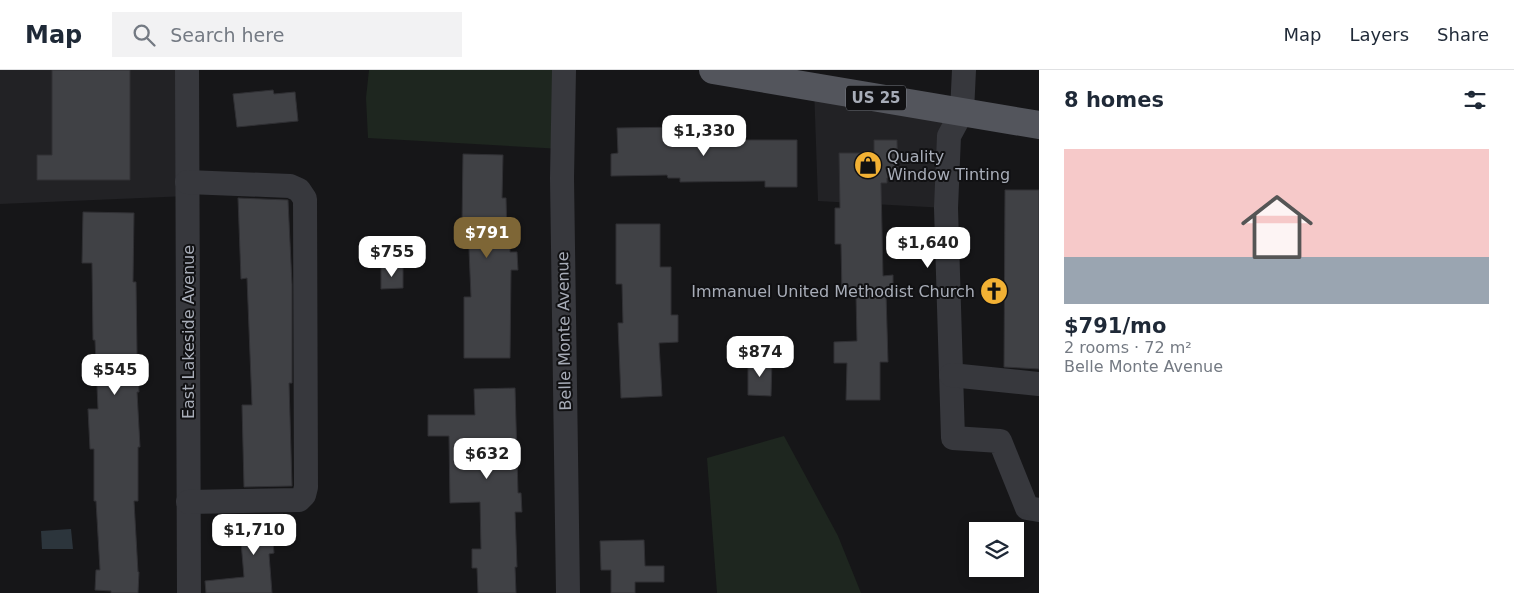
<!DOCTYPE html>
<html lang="en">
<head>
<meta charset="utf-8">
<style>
	:root { --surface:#fff; --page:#f2f2f3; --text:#1f2937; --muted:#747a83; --line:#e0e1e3; --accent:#7e6636 }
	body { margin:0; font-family:"DejaVu Sans",sans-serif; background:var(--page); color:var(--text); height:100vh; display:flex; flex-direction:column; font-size:19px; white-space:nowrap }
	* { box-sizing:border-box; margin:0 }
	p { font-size:16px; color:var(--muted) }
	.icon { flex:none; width:28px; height:28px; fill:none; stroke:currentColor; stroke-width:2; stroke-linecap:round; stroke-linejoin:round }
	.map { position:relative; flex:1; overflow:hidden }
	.side { display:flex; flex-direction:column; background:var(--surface); width:475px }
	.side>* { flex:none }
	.fabs { position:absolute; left:969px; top:452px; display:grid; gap:10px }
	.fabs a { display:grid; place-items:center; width:55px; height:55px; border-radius:0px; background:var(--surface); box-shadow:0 2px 12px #0003; font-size:25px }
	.price { position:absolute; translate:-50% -42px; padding:0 11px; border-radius:10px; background:#fff; color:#222; font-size:16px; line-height:32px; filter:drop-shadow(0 1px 2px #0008) }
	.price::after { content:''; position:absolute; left:50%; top:30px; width:15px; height:11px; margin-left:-8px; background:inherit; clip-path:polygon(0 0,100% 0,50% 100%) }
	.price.current { background:var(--accent); color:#fff }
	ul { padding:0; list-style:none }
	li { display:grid; align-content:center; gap:10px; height:265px; padding:0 25px }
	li+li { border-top:1px solid var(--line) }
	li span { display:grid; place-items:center; height:155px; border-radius:0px; color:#555 }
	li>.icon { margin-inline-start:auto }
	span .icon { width:90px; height:90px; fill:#fffc; stroke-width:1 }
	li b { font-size:21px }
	h2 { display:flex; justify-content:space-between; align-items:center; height:60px; padding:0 25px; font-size:21px }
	header { display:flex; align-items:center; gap:30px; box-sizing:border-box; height:70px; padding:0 25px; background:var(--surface); border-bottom:1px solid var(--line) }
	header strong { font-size:24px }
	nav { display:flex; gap:28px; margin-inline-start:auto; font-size:18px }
	.search { width:350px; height:45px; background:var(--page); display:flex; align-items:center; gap:12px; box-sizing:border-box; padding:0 18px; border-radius:0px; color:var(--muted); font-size:19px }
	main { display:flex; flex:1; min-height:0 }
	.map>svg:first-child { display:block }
	.built { fill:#222225 }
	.green { fill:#1e261f }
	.water { fill:#2c353c }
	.building { fill:#404145; stroke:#303034 }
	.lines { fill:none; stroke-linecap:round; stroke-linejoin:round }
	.minor { stroke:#37383d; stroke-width:24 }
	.major { stroke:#53555c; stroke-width:28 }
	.labels { text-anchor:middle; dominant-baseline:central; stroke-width:4; stroke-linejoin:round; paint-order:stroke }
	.shield { fill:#111113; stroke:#7b7e86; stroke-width:1 }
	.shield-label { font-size:15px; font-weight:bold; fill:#a8adb8 }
	.poi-label { font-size:16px; fill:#a8adb8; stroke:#111113; text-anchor:start }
	.street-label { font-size:16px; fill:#a8adb8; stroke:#111113 }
</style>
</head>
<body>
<header>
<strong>Map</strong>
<div class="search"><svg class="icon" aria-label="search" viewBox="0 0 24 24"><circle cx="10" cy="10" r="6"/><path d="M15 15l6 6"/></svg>Search here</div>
<nav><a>Map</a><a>Layers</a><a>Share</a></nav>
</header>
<main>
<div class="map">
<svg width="1039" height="523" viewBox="0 0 1039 523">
	<rect width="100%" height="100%" fill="#161618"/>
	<g class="built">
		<polygon points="0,0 187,0 188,126 0,134"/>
		<polygon points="814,17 962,42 946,138 818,131"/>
	</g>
	<g class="green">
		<polygon points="369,0 564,0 562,79 368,68 366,28"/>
		<polygon points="784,366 838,466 861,523 717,523 707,388"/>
	</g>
	<polygon class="water" points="71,459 73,479 42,479 41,461"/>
	<g class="building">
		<polygon points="52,0 130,0 130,110 37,110 37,85 52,85"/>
		<polygon points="273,20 274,24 295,22 298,51 237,57 233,24"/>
		<polygon points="682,57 682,63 733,62 733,70 797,70 797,117 765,117 765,111 680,112 680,108 668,108 667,105 611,106 611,84 618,83 617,58"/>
		<polygon points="874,70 897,70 898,108 887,108 887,113 881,113 883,206 893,205 893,224 886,224 888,292 880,292 880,330 846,330 847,293 834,293 834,272 857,271 856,224 842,224 841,174 835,174 835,138 840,138 839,83 874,83"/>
		<polygon points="463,84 503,85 502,128 506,128 507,167 510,167 510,182 517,182 518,200 511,200 510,288 464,288 464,227 471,227 468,156 462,156"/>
		<polygon points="1005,120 1039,120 1039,299 1004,297"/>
		<polygon points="238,128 288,130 292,214 292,313 289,313 292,416 244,417 242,335 252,335 247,208 241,209"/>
		<polygon points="83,142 134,143 133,212 136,212 137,284 139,322 137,322 140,377 138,377 138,431 134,431 138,502 139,502 138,523 111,523 111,521 95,520 96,500 100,500 96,431 94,431 94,379 90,379 88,339 98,339 95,270 93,270 92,193 82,193"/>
		<polygon points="616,154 660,154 660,197 671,197 671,245 678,245 678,272 659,273 662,326 621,328 618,253 623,253 622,214 616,214"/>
		<polygon points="381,197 403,197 403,218 381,219"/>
		<polygon points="748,290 772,290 771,326 748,325"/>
		<polygon points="515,318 518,423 521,423 522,442 515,442 517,497 515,497 516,523 478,523 477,498 472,498 472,479 481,479 480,432 450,433 449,366 428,366 428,345 475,345 474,319"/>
		<polygon points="283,444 285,470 273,471 274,483 269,484 272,523 206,523 205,511 244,507 240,460 240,453 245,452 245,445"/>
		<polygon points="644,470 645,496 664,496 664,512 635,512 635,523 611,523 611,500 601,500 600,471"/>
	</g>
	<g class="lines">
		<g class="minor">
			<polyline points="187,0 189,523"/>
			<polyline points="564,0 562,108 568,523"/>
			<polyline points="964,0 962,42 949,66 946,138 953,368 1000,371 1027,438 1039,440"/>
			<polyline points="187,112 290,116 299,120 305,129 306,417 304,425 299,430 188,432"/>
			<polyline points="951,305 1039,314"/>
		</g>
		<polyline class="major" points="713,0 1039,55"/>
	</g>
	<defs>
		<g id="shop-disc" transform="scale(1.4375)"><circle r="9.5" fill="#f2b134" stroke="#111113"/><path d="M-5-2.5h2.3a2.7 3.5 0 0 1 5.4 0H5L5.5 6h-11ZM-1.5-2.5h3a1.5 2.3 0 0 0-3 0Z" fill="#111"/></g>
		<g id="church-disc" transform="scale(1.4375)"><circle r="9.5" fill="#f2b134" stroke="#111113"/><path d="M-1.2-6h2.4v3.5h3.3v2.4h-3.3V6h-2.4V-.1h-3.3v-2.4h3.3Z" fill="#111"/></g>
	</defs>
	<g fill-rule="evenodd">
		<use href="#shop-disc" x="868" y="95"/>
		<use href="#church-disc" x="994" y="221"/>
	</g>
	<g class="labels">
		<rect class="shield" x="846" y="15.5" width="60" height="25" rx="4"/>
		<g class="shield-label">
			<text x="876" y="28">US 25</text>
		</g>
		<g class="poi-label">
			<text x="887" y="86">Quality<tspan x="887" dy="18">Window Tinting</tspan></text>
			<text x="975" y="221" text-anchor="end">Immanuel United Methodist Church</text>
		</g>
		<g class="street-label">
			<text transform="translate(564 261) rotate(-91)">Belle Monte Avenue</text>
			<text transform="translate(188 262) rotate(-90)">East Lakeside Avenue</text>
		</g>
	</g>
</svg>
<div class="fabs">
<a><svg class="icon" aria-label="layers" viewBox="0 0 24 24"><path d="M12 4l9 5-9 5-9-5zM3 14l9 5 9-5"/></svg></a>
</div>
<b class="price" style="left:704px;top:87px">$1,330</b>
<b class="price current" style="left:487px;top:189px">$791</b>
<b class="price" style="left:928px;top:199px">$1,640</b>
<b class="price" style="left:392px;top:208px">$755</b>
<b class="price" style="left:760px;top:308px">$874</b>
<b class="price" style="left:115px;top:326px">$545</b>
<b class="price" style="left:487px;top:410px">$632</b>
<b class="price" style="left:254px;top:486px">$1,710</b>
</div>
<section class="side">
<h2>8 homes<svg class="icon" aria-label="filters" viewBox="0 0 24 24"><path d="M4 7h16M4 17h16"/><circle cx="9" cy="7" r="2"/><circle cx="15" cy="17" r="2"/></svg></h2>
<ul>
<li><span style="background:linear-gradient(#f6c9c9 70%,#9aa5b1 0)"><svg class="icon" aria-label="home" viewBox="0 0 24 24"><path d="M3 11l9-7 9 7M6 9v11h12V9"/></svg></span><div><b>$791/mo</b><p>2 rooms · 72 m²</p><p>Belle Monte Avenue</p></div></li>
</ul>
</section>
</main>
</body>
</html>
